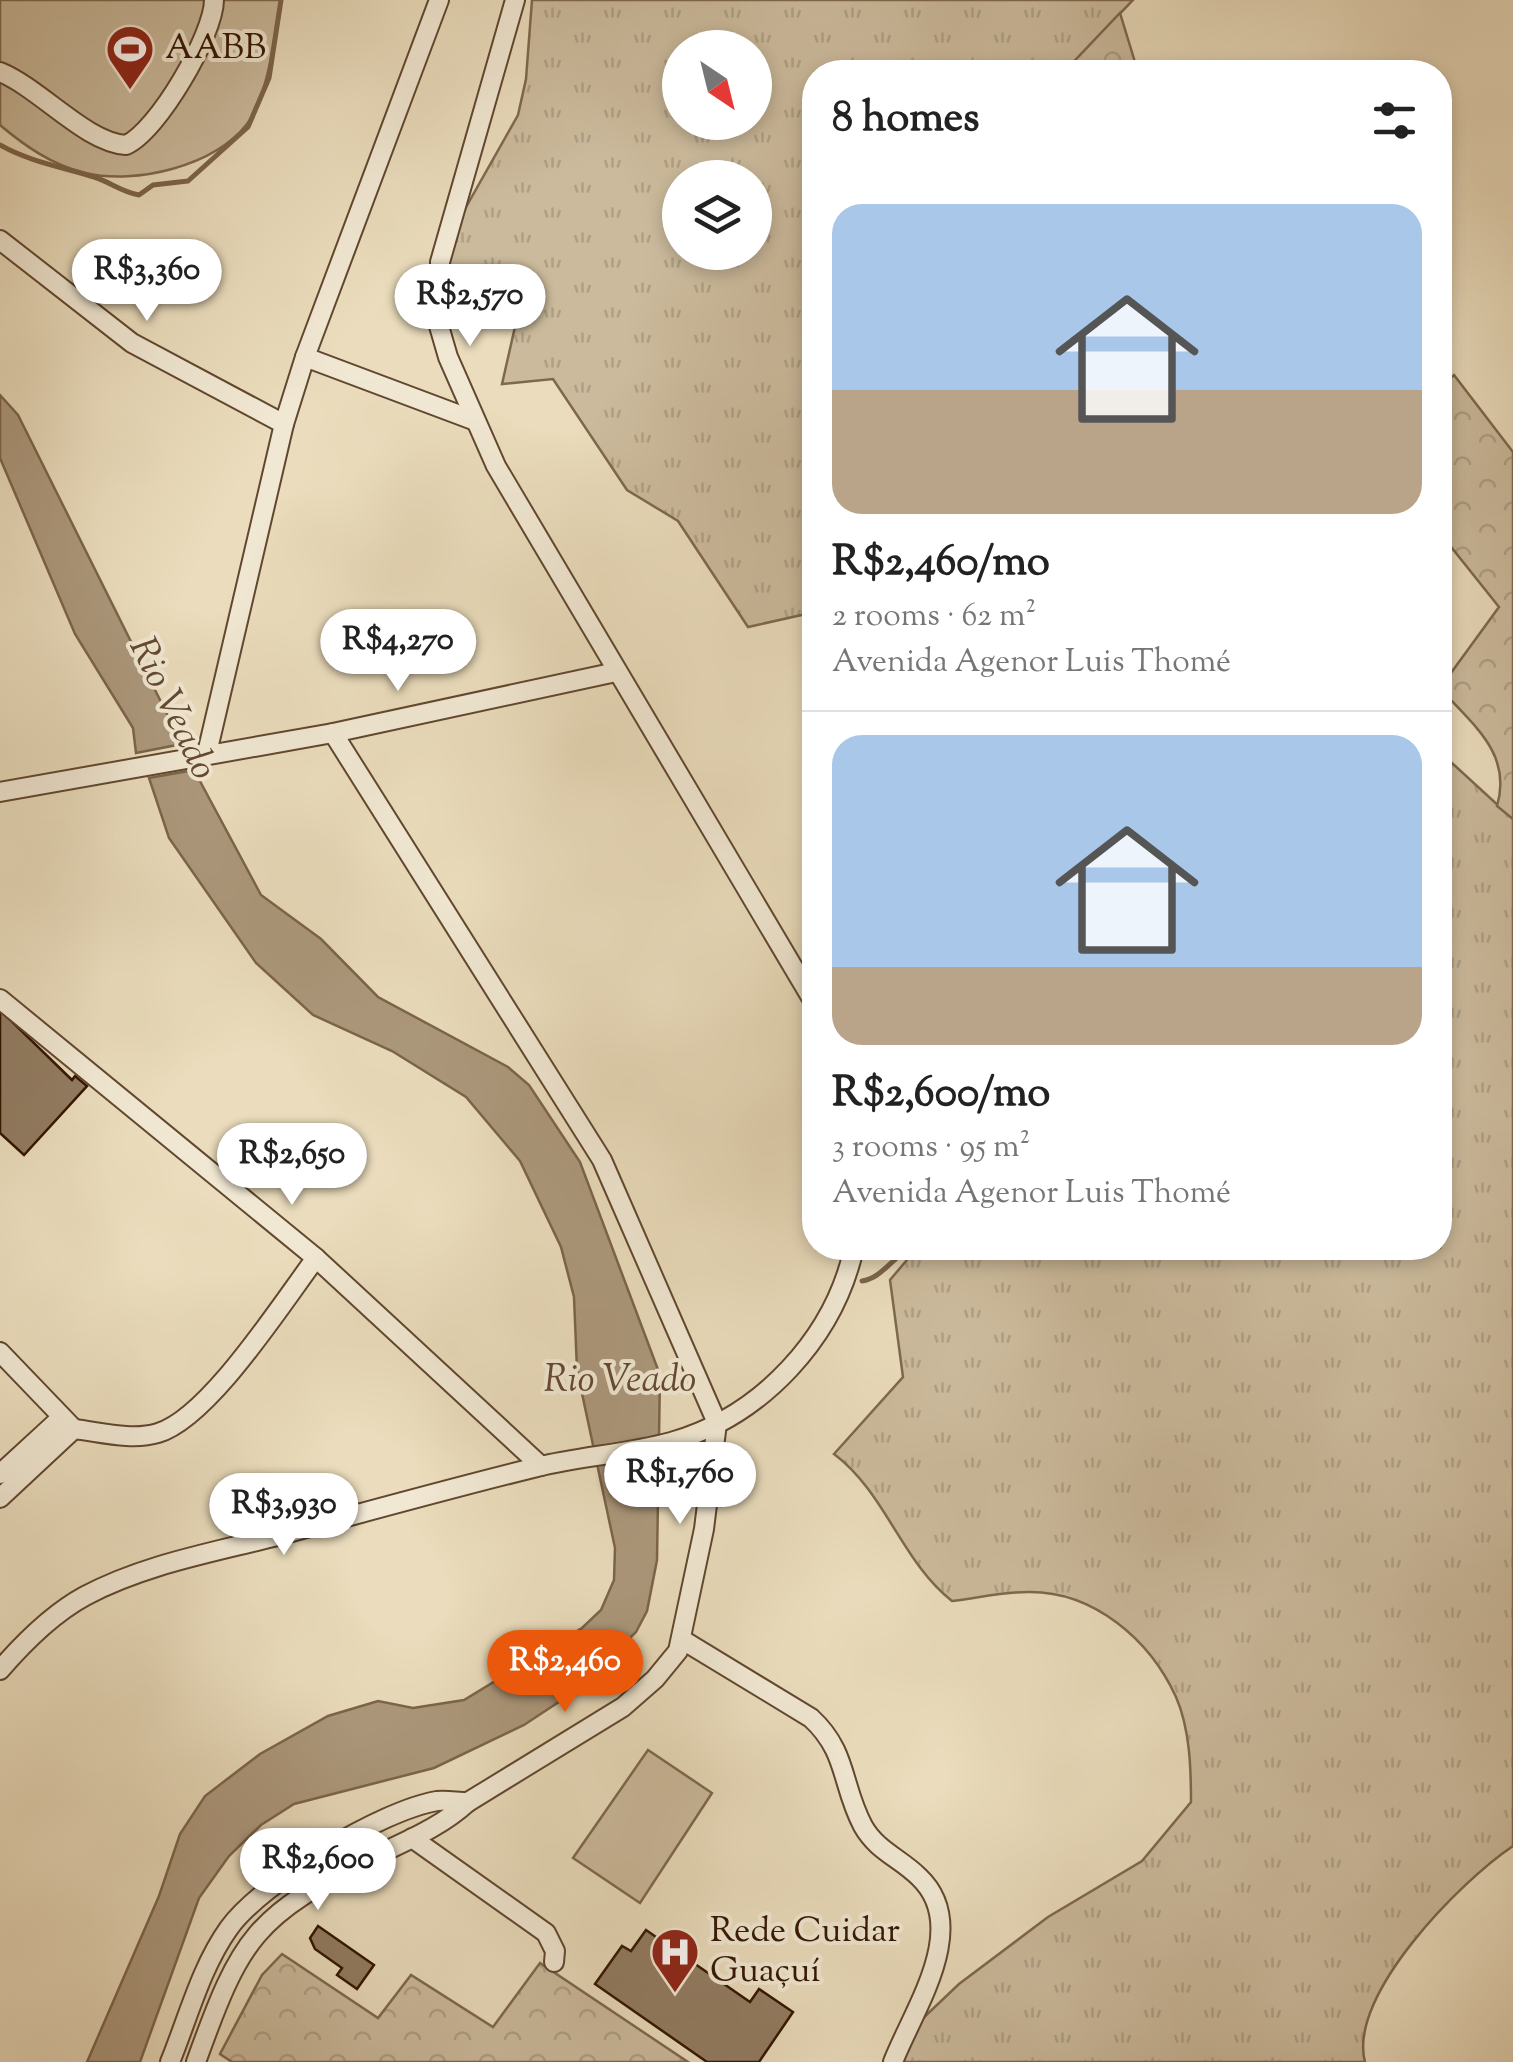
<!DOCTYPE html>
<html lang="en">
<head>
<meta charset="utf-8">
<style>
	:root { --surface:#fff; --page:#f2f2f2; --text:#222; --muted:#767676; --line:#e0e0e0; --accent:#ea580c }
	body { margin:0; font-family:"Sorts Mill Goudy",serif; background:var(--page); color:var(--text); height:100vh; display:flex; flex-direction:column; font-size:38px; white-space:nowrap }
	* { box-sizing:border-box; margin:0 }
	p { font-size:32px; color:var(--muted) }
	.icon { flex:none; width:55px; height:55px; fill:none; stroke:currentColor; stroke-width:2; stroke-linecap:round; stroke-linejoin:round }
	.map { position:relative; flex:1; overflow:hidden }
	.sheet { position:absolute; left:802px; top:60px; width:650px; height:1200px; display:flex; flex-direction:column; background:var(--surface); border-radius:40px; box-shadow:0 5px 15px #0003 }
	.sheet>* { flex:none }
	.needle { width:65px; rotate:145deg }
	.fabs { position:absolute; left:662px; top:30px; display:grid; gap:20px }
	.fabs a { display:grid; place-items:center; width:110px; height:110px; border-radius:50%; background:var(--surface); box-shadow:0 5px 15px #0003; font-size:50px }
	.price { position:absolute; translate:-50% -85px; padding:0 22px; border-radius:35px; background:#fff; color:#222; font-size:32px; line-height:65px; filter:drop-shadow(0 2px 5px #0008) }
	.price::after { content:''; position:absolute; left:50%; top:60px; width:30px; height:22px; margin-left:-15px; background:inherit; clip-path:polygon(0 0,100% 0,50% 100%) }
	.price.selected { background:var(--accent); color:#fff }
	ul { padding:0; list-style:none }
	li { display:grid; align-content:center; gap:20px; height:530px; padding:0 30px }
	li+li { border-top:2px solid var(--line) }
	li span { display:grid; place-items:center; height:310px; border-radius:30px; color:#555 }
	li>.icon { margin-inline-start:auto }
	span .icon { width:180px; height:180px; fill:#fffc; stroke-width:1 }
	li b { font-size:42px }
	h2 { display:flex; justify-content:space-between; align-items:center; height:120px; padding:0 30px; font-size:42px }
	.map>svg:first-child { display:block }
	.grass { fill:url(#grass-tufts); stroke:#7f684e; stroke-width:2.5; fill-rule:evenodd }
	.forest { fill:url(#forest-crowns); stroke:#7f684e; stroke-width:2.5 }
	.pitch { fill:#cbba9c; stroke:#7f684e; stroke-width:2.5 }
	.water { fill:#ac987c; stroke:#7c644a; stroke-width:2.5 }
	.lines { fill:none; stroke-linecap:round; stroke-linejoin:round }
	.stream { stroke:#7c644a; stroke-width:5 }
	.building { fill:#927c62; stroke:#331500; stroke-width:2.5 }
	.minor-casing { stroke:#61472f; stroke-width:22 }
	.minor { stroke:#f1e8d3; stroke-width:18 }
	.labels { text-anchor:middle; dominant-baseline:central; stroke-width:8; stroke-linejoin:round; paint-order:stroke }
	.poi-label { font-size:35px; fill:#331500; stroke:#f1e8d3; text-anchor:start }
	.water-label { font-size:38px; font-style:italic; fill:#634932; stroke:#f1e8d3 }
</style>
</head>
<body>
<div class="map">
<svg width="1513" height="2062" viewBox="0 0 1513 2062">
	<defs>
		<pattern id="grass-tufts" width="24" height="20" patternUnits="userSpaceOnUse" patternTransform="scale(2.5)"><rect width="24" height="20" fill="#cbba9c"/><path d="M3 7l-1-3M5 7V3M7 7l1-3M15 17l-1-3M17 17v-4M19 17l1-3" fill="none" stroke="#af9f85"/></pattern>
		<pattern id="forest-crowns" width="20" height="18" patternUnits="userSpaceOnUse" patternTransform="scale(2.5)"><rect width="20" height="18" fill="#cbba9c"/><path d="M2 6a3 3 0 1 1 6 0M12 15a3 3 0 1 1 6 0" fill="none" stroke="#af9f85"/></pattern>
	</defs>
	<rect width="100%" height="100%" fill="#eadcbc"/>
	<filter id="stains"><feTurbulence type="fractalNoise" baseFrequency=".002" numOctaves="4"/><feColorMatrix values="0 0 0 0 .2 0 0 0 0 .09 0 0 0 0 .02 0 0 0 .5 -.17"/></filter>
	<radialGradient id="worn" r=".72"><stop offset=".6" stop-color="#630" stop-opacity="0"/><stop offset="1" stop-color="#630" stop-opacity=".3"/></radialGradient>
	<g class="grass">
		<path d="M532,0H1133L1064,72H815V612L748,627L678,521L627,490L553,379L502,384L522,296L438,283L461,216L518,115L526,79ZM680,48H755V122H680ZM680,178H755V252H680Z"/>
		<path d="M1440,752L1513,819V1846C1462,1880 1347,1995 1365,2062H898L920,2021L959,1984L1048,1917L1142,1861L1191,1802C1191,1769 1190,1729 1176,1697C1150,1640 1094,1591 1028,1592C1003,1592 977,1598 952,1601C902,1562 885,1492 834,1454L903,1377L890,1280L917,1248H1440Z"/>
	</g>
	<g class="forest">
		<polygon points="1120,13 1138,72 1064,72"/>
		<path d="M1454,375L1513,452V819L1497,806C1513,752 1470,723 1440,688L1499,607L1440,533V387Z"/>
		<polygon points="282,1954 378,2018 411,1975 493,2027 540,1963 688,2062 232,2062 220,2054 262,1975"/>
	</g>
	<g class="pitch">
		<path d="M0,0H281C275,35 268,96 247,124C214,166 136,185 85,173C52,165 25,146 0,125Z"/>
		<polygon points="648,1750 712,1793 640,1903 573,1858"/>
	</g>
	<g class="water">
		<polygon points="0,395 18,415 182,744 136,753 133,728 75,634 0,458"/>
		<polygon points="194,770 261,895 321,939 378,997 508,1067 529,1085 580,1162 660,1375 657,1560 647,1611 636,1632 580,1688 524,1725 434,1768 294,1804 261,1825 229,1856 199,1898 140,2062 87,2062 159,1896 180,1834 205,1796 260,1754 328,1716 378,1701 413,1708 464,1700 582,1628 601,1610 614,1580 615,1548 577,1370 574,1297 561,1247 520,1161 466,1097 392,1051 313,1015 256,963 169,838 149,778"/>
	</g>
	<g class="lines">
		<g class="stream">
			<path d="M0,145C30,162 62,167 94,177C110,182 122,192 139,195L153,185L188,181L248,127L269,78L281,0"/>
			<path d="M862,1281C883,1278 893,1255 913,1248"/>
		</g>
	</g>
	<g class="building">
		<polygon points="0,1010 72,1080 75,1076 87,1086 24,1155 0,1133"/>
		<polygon points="318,1926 374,1965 357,1989 337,1975 342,1968 315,1949 310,1938"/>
		<polygon points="646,1930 750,2002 759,1989 793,2012 759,2062 707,2062 595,1984 622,1946 631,1951"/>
	</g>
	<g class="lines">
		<g class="minor-casing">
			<g id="minor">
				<polyline points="515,0 440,262 439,326 448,357 496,466 815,1004"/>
				<path d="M0,72C41,89 85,142 126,145C158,131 214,34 214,0"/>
				<polyline points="0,240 132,343 284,424"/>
				<polyline points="305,357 473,420"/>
				<polyline points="333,733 602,1160 717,1423"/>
				<polyline points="207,753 284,424 305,357 439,0"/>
				<polyline points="0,792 333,733 616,672"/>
				<polyline points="0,999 316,1258 541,1466"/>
				<polyline points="0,1352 74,1429"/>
				<path d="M74,1429C100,1432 132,1441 158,1433C209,1418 282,1303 316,1258"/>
				<polyline points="0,1474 62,1417"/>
				<polyline points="0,1498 74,1429"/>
				<path d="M681,1639L811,1718C848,1752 841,1785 863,1826C877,1851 900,1858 919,1877C972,1927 913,2010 893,2062"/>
				<path d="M0,1670C25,1641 52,1614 85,1596C143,1565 210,1553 273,1537C361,1513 448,1489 537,1467C581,1456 627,1454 671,1442C762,1416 834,1338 854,1248"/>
				<polyline points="412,1838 546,1933 555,1951 554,1962"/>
				<path d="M170,2062C188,2018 201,1967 229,1928C261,1883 382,1810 437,1801C447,1800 458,1802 468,1802"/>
				<path d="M196,2062C241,1937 254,1916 375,1856C408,1840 441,1827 468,1802L623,1707L655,1679L678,1651L704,1529L717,1423"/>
			</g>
		</g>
		<use href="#minor" class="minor"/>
	</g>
	<defs>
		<g id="stadium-pin" transform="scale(2.5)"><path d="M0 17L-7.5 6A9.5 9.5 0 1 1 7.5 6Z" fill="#8f2418" stroke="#f1e8d3"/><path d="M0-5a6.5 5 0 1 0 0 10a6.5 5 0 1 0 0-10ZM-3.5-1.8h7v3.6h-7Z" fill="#fff"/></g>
		<g id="hospital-pin" transform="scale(2.5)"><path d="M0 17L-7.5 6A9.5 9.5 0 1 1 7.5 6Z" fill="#8f2418" stroke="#f1e8d3"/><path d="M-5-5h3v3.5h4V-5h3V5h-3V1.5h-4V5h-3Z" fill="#fff"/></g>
	</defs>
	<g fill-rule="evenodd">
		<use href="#stadium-pin" x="130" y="49"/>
		<use href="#hospital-pin" x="675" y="1952"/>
	</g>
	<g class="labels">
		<g class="poi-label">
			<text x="165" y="49">AABB</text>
			<text x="710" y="1932">Rede Cuidar<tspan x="710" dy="40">Guaçuí</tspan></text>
		</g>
		<g class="water-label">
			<text transform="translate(171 709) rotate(64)">Rio Veado</text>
			<text x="620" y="1382">Rio Veado</text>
		</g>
	</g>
	<rect width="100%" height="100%" filter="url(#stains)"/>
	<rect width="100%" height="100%" fill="url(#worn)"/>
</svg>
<div class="fabs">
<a><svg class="needle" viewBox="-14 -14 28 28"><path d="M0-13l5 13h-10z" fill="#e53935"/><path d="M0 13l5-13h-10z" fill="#767676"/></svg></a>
<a><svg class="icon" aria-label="layers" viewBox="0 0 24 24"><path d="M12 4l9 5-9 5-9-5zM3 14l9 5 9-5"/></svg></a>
</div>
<b class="price" style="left:147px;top:324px">R$3,360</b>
<b class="price" style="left:470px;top:349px">R$2,570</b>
<b class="price" style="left:398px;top:694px">R$4,270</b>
<b class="price" style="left:292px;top:1208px">R$2,650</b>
<b class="price" style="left:680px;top:1527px">R$1,760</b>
<b class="price" style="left:284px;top:1558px">R$3,930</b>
<b class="price selected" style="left:565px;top:1715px">R$2,460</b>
<b class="price" style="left:318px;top:1913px">R$2,600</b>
<section class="sheet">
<h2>8 homes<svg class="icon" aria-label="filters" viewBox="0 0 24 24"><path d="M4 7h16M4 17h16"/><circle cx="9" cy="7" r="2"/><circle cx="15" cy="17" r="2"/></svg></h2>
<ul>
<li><span style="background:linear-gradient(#a9c7e8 60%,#b9a48a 0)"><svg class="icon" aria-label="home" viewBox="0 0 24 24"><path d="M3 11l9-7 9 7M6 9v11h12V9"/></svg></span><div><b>R$2,460/mo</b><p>2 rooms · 62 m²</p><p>Avenida Agenor Luis Thomé</p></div></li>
<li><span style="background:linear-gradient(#a9c7e8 75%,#b9a48a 0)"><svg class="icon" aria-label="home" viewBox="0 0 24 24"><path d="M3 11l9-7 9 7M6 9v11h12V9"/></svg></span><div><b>R$2,600/mo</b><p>3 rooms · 95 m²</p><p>Avenida Agenor Luis Thomé</p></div></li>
</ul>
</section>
</div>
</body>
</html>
